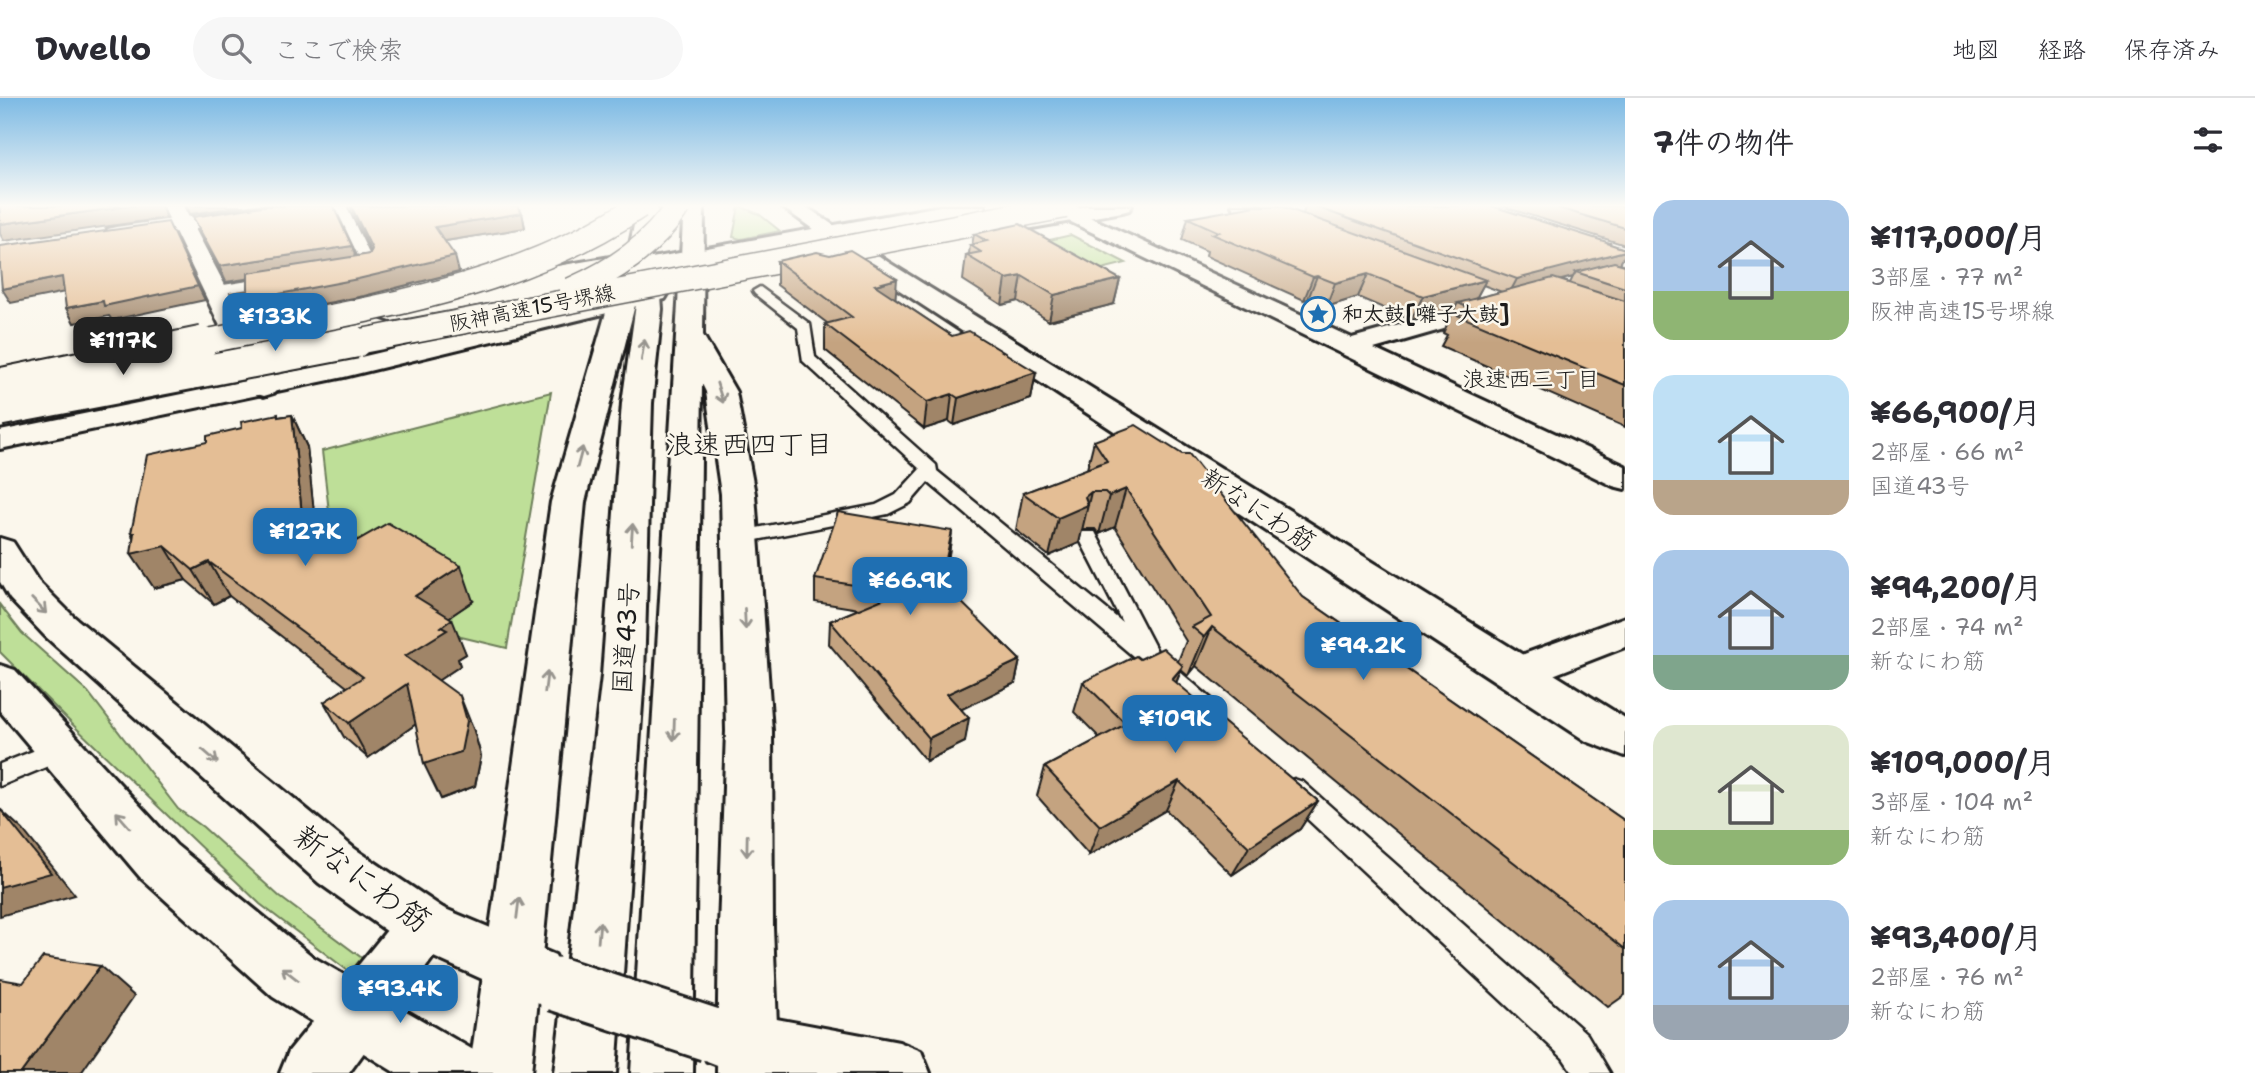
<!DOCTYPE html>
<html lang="ja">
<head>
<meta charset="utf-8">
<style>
	:root { --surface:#fff; --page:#f7f7f7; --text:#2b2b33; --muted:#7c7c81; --line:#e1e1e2; --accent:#1f6fb2 }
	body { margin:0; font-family:"Shantell Sans","Klee One",sans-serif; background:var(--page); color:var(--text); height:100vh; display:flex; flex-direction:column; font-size:26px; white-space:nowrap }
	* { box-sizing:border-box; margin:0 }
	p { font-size:23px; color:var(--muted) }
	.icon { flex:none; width:38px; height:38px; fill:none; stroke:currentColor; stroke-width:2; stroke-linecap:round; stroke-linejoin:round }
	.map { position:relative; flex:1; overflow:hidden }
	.side { display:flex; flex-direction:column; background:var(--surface); width:630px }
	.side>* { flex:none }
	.price { position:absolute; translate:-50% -60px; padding:0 16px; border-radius:14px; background:var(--accent); color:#fff; font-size:23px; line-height:46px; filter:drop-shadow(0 2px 4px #0008) }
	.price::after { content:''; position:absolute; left:50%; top:42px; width:21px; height:16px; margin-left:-10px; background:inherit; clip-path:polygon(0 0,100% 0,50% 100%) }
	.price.on { background:#222; color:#fff }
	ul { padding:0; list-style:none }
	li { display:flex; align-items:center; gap:21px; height:175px; padding:0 28px }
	li span { display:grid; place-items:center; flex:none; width:196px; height:140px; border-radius:21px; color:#555 }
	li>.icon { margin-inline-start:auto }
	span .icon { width:84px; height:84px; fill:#fffc; stroke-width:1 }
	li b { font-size:30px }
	h2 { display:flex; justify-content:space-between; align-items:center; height:84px; padding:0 28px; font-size:30px }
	header { display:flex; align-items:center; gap:42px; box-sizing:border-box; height:98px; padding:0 35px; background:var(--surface); border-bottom:2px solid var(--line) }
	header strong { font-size:33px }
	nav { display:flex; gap:38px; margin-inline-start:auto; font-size:24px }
	.search { width:490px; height:63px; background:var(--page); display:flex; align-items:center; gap:18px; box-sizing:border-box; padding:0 24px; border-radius:38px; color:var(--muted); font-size:26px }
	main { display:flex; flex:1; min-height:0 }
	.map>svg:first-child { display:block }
	.green { fill:#bedf98; stroke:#6d7e5a; stroke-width:2 }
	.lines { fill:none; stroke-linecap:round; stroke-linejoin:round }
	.lane-casing { stroke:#1c1c1c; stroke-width:5 }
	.street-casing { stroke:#1c1c1c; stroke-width:6 }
	.secondary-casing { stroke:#1c1c1c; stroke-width:6 }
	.primary-casing { stroke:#1c1c1c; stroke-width:6 }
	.highway-casing { stroke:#1c1c1c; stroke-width:6 }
	.lane { fill:#fbf7ec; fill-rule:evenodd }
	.street { fill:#fbf7ec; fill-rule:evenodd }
	.secondary { fill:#fbf7ec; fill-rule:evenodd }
	.primary { fill:#fbf7ec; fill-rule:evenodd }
	.highway { fill:#fbf7ec; fill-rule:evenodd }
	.primary-bridge-casing { stroke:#1c1c1c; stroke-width:59; stroke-linecap:butt }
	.highway-bridge-far1-casing { stroke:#1c1c1c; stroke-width:27; stroke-linecap:butt }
	.highway-bridge-casing { stroke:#1c1c1c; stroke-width:35; stroke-linecap:butt }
	.primary-bridge { stroke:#fbf7ec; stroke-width:53 }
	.highway-bridge-far1 { stroke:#fbf7ec; stroke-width:24 }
	.highway-bridge { stroke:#fbf7ec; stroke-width:31 }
	.wall { fill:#c4a380; stroke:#1c1c1c; stroke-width:2; fill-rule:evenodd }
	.shaded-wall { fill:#a08568; stroke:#1c1c1c; stroke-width:2 }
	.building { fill:#e4be95; stroke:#1c1c1c; stroke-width:2 }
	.oneway { stroke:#97948e }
	.labels { text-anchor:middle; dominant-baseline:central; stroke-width:5; stroke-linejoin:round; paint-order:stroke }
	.far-street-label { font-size:21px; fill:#1c1c1c; stroke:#fbf7ec }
	.far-poi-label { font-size:21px; font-weight:bold; fill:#1c1c1c; stroke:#fbf7ec; text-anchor:start }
	.far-neighbourhood-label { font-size:23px; fill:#1c1c1c; stroke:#fbf7ec }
	.street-label { font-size:26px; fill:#1c1c1c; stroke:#fbf7ec }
	.neighbourhood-label { font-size:28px; fill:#1c1c1c; stroke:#fbf7ec }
	.near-street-label { font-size:32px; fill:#1c1c1c; stroke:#fbf7ec }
</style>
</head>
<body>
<header>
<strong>Dwello</strong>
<div class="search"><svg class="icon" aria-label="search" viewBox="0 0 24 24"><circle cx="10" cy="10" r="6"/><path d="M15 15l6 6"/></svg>ここで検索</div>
<nav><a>地図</a><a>経路</a><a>保存済み</a></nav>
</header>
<main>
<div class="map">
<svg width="1625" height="975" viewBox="0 0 1625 975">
	<rect width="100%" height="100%" fill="#fbf7ec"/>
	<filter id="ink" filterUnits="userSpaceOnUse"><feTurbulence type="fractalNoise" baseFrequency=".0143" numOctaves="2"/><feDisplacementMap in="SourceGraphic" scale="14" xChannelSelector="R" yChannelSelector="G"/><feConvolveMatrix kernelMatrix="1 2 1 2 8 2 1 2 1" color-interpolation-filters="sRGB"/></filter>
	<g filter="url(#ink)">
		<g class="green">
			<polygon points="739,108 759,116 780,133 741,141 733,139"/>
			<polygon points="1071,137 1126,165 1094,173 1041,144"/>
			<polygon points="551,294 507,550 457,538 334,457 322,353"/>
			<polygon points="0,507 22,535 88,594 178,711 203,729 280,799 382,875 376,894 260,806 72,626 0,554"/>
		</g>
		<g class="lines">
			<g class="lane-casing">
				<g id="lane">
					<polygon points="335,108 346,108 375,168 373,171 354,175 348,171 362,166"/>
					<polygon points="274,179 279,180 279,186 217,196 210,192 217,188"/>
					<polygon points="760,189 810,226 815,259 936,367 937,373 1122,524 1078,438 1081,434 1095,434 1158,555 1215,604 1218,611 1215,618 1206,620 1197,618 1133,558 928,384 910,405 888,416 741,445 734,443 731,439 734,435 741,433 876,407 896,397 920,371 803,263 798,230 755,196 753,193"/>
					<polygon points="61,642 70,645 74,652 70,659 0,688 0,666"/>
					<polygon points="1294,681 1303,684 1587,936 1610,975 1573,975 1563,960 1285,700 1281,692 1285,684"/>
				</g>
			</g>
			<g class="street-casing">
				<g id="street">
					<polygon points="163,108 183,108 279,289 274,295 264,298 254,295 249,289"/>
					<polygon points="1232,108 1262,108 1304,123 1307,128 1304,133 1288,133 1235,112"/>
					<polygon points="1072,111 1352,240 1501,199 1510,202 1514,207 1510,212 1374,251 1625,368 1625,391 1613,388 1065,121 1062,117 1065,113"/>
					<polygon points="1625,519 1625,549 1517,591 1502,586 1496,575 1502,564"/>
					<polygon points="424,802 443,810 451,828 443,846 349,975 280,975 289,953 405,810"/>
				</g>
			</g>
			<g class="secondary-casing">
				<g id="secondary">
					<polygon points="940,108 985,108 982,112 975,114 391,223 382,220 378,215 382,210 391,207"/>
					<polygon points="1086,108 1132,108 1129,112 1122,114 1021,132 1013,131 1010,126 1013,121 1021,120"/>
					<polygon points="656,189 665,191 668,196 665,201 344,279 0,351 0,333 344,263"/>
				</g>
			</g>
			<g class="primary-casing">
				<g id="primary">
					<polygon points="264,108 318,108 315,112 308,114 116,143 108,141 105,136 108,131 116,129"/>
					<polygon points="781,108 805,108 888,164 1625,620 1625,658 1586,643 872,174"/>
					<polygon points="0,440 13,444 38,483 73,518 355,751 443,810 555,857 564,877 555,897 535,905 405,846 319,785 45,538 10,501 0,484"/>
					<polygon points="0,567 15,572 176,747 313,859 475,953 484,975 396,975 273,899 140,779 0,613"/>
					<polygon points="728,912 899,944 921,953 930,975 738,975 707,963 698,942 707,921"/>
				</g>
			</g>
			<g class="highway-casing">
				<g id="highway">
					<polygon points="638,108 658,108 649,171 661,198 662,211 652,305 644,578 616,975 554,975 602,578 622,305 637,199 585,404 531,975 469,975 551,404 609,204 625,170 505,191 471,207 462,209 453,207 450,202 453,197 499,178 628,156"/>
					<polygon points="684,108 704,108 703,237 736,294 755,396 772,633 773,830 779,975 717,975 719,830 726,633 721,396 706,294 702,286 693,975 631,975"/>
				</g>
			</g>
			<use href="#lane" class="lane"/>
			<use href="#street" class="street"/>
			<use href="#secondary" class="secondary"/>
			<use href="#primary" class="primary"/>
			<use href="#highway" class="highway"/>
			<g class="primary-bridge-casing">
				<polyline id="primary-bridge" points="557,886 709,936"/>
			</g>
			<g class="highway-bridge-far1-casing">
				<g id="highway-bridge-far1">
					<path d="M571,192C614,173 652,148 678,108"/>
					<path d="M194,246C345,214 509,197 639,108"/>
					<polyline points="346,246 1065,108"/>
				</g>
			</g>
			<g class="highway-bridge-casing">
				<g id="highway-bridge">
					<polyline points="0,286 203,244"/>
					<polyline points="0,312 355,244"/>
				</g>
			</g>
			<use href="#primary-bridge" class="primary-bridge"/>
			<use href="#highway-bridge-far1" class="highway-bridge-far1"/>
			<use href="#highway-bridge" class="highway-bridge"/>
		</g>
		<g class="wall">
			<polygon points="350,108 517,108 522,115 525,130 445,143 459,174 364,198 255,219 248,202 248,180 226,184 193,119 352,148 356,159 370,156 371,154"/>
			<path d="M1305,108H1492L1625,151V157L1620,165L1625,167V329L1441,248L1447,237L1443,235L1455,210L1411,222L1358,199L1326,209L1308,201L1304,202L1206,158L1207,153L1182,142L1188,120L1303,116ZM1573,179L1570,185L1561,182ZM1483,187L1502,194L1476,200Z"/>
			<polygon points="1501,108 1625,108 1625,147"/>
			<polygon points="974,136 1120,181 1114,206 1049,223 1018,203 1002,207 963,182 966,157 969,156 970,147 972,147"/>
			<polygon points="777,163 895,200 952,238 1036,274 1031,301 954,327 949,323 924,331 825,252 825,226 827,225 777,187"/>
			<polygon points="292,317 307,349 316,435 342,451 473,503 449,519 466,556 458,561 460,568 438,582 474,633 481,658 475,688 441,701 416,626 368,660 344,639 324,604 347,589 229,498 214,506 186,482 154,490 131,435 207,344 242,330 279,319"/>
			<polygon points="1094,343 1303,499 1625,723 1625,897 1608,909 1196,568 1188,578 1181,572 1176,585 1318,703 1300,731 1232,777 1166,712 1089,757 1037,698 1045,669 1100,640 1074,614 1083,584 1140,561 1178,563 1186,543 1115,429 1099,436 1095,431 1082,431 1079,445 1049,458 1016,432 1023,395 1087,371"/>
			<polygon points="952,433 949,456 942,486 1020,562 1015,585 961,611 965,644 926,663 829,546 830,523 859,511 815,504 815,481"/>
		</g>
		<g class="shaded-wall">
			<polygon points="130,108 161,108 166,120 4,143 0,136 0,126"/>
			<polygon points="187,108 244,108 190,116"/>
			<polygon points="522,115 525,130 439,144 435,129"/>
			<polygon points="1607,145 1610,145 1602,159 1625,153 1625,157 1619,167 1576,174 1573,179 1509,196 1517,181"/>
			<polygon points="352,148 357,163 226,184 219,168"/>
			<polygon points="455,158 459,174 364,198 255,219 248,202"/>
			<polygon points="1368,176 1358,199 1326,209 1335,185"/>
			<polygon points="1022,178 1018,203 1002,207 1006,181"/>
			<polygon points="1317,178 1308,201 1304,202 1313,179"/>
			<polygon points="62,179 70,193 11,205 2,191"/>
			<polygon points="897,181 895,206 875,187"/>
			<polygon points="1120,181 1114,206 1049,223 1054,197"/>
			<polygon points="1486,182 1473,206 1458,205 1455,210 1411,222 1423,198"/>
			<polygon points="198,188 205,202 112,222 109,218 74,225 66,210 103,203"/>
			<polygon points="1036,274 1031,301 954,327 958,300"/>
			<polygon points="952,296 949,323 924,331 927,304"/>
			<polygon points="292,317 307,349 319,461 303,427"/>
			<polygon points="1126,391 1115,429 1099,436 1109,398"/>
			<polygon points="1091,394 1079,445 1049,458 1058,420"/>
			<polygon points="952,433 949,456 938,507 941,484"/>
			<polygon points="131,435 134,435 165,448 186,482 154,490 131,456 142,453"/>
			<polygon points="209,464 229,498 214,506 193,472"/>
			<polygon points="461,468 473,503 429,533 415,498"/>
			<polygon points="452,521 466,556 458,561 460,568 421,594 405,558 441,529"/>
			<polygon points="1212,529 1196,568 1188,578 1204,539"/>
			<polygon points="1020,562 1015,585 944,620 947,596"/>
			<polygon points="1183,568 1171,597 1172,581"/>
			<polygon points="407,586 423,621 368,660 349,625"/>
			<polygon points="460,598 474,633 481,658 475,688 441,701 424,666"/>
			<polygon points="969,620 965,644 926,663 929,640"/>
			<polygon points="1179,683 1166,712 1089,757 1100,728"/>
			<polygon points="1318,703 1300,731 1232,777 1249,749"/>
			<polygon points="0,711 23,732 75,797 0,818"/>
			<polygon points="100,868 134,898 81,975 21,975"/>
		</g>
		<g class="building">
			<polygon points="0,108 130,108 0,126"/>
			<polygon points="262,108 333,108 352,148 219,168 193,119"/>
			<polygon points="351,108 517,108 522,115 435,129 455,158 358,181 248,202 248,175 370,156 372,151"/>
			<polygon points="1255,108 1281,108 1486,182 1423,198 1368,176 1335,185 1317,178 1313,179 1212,136 1219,134 1188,120"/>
			<polygon points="1313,108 1492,108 1610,145 1607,145 1625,151 1625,153 1517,181"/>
			<polygon points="1552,108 1625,108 1625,130"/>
			<polygon points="168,124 198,188 104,208 103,203 66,210 62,179 2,191 0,169 0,148"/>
			<polygon points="1020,126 1120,181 1054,197 1022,178 1006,181 966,157 981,154 970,147 987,143 974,136"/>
			<polygon points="850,152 897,181 875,187 952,238 969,233 1036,274 958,300 952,296 927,304 825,226 852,219 777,163 817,154 830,157"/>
			<polygon points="1614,164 1625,167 1625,190 1576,174"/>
			<polygon points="1553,180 1625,203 1625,287 1457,217 1474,212 1458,205"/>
			<polygon points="278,316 278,319 292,317 303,427 342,451 388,425 461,468 415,498 452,521 441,529 447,532 405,558 460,598 467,623 461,654 424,666 407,586 349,625 324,604 363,579 209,464 193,472 165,448 131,456 134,435 131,435 147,357 207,344 207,338 242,330 241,324"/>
			<polygon points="1136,327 1182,356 1189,356 1303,499 1625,723 1625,851 1212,529 1204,539 1192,529 1211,519 1126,391 1109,398 1105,394 1091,394 1085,399 1088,407 1058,420 1023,395 1107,363 1094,343"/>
			<polygon points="838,414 952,433 941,484 1020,562 947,596 969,620 929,640 830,523 900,494 815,481"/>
			<polygon points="1163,550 1183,568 1172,581 1318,703 1249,749 1179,683 1100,728 1045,669 1126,626 1083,584 1136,558 1140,561"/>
			<polygon points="0,711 51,775 0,789"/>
			<polygon points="43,859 100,868 21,975 0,975 0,881 23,885"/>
		</g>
		<defs><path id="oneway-shaft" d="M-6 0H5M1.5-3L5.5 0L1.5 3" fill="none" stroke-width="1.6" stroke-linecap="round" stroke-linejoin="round" transform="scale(1.75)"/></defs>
		<g class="oneway">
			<use href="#oneway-shaft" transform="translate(643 252) rotate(-81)"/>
			<use href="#oneway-shaft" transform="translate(720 295) rotate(72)"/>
			<use href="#oneway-shaft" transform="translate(580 359) rotate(-75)"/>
			<use href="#oneway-shaft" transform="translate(632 436) rotate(-86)"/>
			<use href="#oneway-shaft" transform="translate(39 508) rotate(46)"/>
			<use href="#oneway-shaft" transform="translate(745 521) rotate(87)"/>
			<use href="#oneway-shaft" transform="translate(546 584) rotate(-83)"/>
			<use href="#oneway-shaft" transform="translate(674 632) rotate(92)"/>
			<use href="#oneway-shaft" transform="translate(210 658) rotate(41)"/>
			<use href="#oneway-shaft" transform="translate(123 722) rotate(-131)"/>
			<use href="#oneway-shaft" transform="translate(747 748) rotate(91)"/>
			<use href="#oneway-shaft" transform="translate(518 810) rotate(-83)"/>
			<use href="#oneway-shaft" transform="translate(599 834) rotate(-85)"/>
			<use href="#oneway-shaft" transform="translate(290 876) rotate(-142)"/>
		</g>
	</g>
	<linearGradient id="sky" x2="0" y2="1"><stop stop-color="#7dbae4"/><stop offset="0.44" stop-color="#fdfbf6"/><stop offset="1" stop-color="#fdfbf6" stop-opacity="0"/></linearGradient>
	<rect width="1625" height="245" fill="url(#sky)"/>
	<defs>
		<g id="sight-ring" transform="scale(1.75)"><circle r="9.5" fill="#fbf7ec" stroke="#1f6fb2" stroke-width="1.5"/><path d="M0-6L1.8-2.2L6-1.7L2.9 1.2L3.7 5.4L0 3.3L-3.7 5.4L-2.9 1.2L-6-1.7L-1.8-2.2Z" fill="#1f6fb2"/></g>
	</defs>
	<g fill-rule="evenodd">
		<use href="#sight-ring" x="1318" y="216"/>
	</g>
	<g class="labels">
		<g class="far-street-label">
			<text transform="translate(532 210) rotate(-11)">阪神高速15号堺線</text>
		</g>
		<g class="far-poi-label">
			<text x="1342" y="216">和太鼓[囃子大鼓]</text>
		</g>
		<g class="far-neighbourhood-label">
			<text x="1531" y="281">浪速西三丁目</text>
		</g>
		<g class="street-label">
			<text transform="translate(1259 411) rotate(33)">新なにわ筋</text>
			<text transform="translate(625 540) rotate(-86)">国道43号</text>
		</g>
		<g class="neighbourhood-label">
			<text x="749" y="346">浪速西四丁目</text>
		</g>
		<g class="near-street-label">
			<text transform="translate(363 780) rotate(36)">新なにわ筋</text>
		</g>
	</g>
</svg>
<b class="price" style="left:275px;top:255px">¥133K</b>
<b class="price on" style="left:123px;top:279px">¥117K</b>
<b class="price" style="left:305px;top:470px">¥127K</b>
<b class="price" style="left:910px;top:519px">¥66.9K</b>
<b class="price" style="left:1363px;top:584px">¥94.2K</b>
<b class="price" style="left:1175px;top:657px">¥109K</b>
<b class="price" style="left:400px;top:927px">¥93.4K</b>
</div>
<section class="side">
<h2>7件の物件<svg class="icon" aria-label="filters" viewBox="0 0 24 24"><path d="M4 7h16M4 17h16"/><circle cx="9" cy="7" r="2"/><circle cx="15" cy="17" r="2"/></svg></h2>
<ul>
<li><span style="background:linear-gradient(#a9c7e8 65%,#8fb573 0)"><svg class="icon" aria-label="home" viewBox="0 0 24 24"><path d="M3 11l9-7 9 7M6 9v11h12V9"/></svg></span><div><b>¥117,000/月</b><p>3部屋 · 77 m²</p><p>阪神高速15号堺線</p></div></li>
<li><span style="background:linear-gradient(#bfe0f5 75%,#b9a48a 0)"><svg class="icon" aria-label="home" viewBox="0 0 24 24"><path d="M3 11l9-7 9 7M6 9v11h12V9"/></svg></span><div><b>¥66,900/月</b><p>2部屋 · 66 m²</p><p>国道43号</p></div></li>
<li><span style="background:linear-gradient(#a9c7e8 75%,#7fa58c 0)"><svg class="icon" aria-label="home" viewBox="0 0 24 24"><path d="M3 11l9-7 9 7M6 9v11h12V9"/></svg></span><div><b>¥94,200/月</b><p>2部屋 · 74 m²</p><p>新なにわ筋</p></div></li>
<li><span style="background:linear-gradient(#dfe7d0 75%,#8fb573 0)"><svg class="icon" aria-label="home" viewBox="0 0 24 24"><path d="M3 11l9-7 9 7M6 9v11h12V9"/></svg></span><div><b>¥109,000/月</b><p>3部屋 · 104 m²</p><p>新なにわ筋</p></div></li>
<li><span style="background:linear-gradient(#a9c7e8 75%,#9aa5b1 0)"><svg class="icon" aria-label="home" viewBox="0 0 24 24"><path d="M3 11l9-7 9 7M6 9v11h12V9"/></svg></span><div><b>¥93,400/月</b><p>2部屋 · 76 m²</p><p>新なにわ筋</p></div></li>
</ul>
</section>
</main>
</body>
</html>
